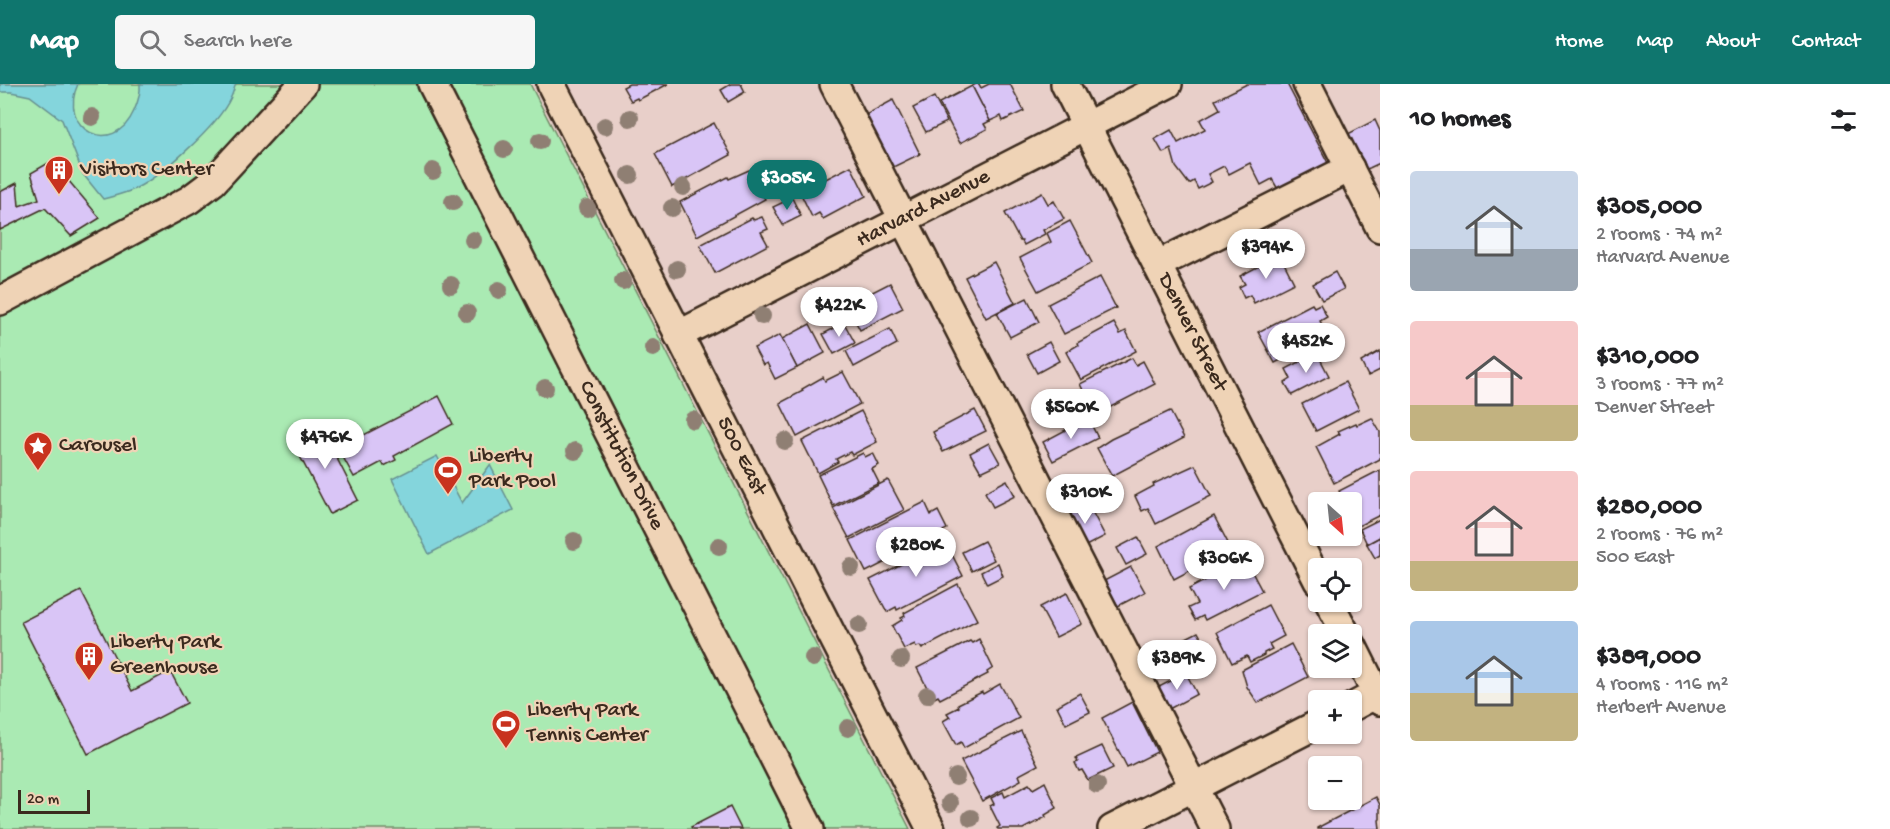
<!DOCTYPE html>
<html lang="en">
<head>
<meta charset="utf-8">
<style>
	:root { --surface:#fff; --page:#f6f6f6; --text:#202124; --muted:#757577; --accent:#0f766e }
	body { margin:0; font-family:"Gochi Hand",sans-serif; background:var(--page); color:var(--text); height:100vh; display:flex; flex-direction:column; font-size:22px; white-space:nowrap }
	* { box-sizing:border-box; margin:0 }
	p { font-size:20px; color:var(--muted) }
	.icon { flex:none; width:33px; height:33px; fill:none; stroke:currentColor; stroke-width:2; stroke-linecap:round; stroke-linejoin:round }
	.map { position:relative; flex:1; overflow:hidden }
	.panel { display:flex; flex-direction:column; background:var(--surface); width:510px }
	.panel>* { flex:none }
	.needle { width:39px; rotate:153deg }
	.controls { position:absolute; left:1308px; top:408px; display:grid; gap:12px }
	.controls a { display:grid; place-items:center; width:54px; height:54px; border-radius:6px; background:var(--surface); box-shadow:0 2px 4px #0004; font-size:30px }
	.scale { position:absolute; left:18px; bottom:15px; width:72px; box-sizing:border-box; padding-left:6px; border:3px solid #3b2a1e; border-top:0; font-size:16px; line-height:21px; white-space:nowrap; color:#3b2a1e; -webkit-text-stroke:4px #efd3b6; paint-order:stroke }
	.price { position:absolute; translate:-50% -51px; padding:0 14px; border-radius:21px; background:#fff; color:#222; font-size:20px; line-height:39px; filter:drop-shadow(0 2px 3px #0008) }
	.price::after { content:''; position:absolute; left:50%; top:36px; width:18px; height:14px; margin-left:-9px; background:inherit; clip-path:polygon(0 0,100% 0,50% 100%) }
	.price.on { background:var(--accent); color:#fff }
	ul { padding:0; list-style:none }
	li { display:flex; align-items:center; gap:18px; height:150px; padding:0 30px }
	li span { display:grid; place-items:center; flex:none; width:168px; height:120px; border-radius:6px; color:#555 }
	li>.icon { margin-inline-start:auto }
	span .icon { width:72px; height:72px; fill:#fffc; stroke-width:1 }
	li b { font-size:26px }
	h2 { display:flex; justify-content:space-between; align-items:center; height:72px; padding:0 30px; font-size:26px }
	header { display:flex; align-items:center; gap:36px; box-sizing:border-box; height:84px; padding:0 30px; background:var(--accent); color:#fff }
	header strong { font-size:28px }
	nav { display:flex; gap:33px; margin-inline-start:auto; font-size:21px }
	.search { width:420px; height:54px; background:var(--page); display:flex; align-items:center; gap:15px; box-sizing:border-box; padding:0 21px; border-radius:6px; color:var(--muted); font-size:22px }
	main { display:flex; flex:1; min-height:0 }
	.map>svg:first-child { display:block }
	.green { fill:#aaeab3; stroke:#728a68; stroke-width:1.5 }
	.water { fill:#84d5dc; stroke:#679190; stroke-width:1.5 }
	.building { fill:#d9c5f6; stroke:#3b2a1e; stroke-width:1.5 }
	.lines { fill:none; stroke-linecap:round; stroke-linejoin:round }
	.minor-casing { stroke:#3b2a1e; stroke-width:32 }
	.minor { stroke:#efd3b6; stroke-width:27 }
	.tree { fill:#8f7f73 }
	.labels { text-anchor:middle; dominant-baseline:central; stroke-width:4.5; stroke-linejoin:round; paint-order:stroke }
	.poi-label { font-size:22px; fill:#3b2a1e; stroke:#efd3b6; text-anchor:start }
	.street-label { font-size:22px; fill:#3b2a1e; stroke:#efd3b6 }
</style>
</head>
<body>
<header>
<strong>Map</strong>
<div class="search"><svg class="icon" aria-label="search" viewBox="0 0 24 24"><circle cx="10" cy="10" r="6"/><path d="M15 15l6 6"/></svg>Search here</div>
<nav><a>Home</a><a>Map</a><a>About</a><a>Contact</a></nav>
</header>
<main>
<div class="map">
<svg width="1380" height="745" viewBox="0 0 1380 745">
	<rect width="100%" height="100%" fill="#e8cfc9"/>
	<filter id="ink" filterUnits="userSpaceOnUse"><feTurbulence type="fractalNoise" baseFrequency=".0167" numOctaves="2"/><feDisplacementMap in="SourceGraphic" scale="12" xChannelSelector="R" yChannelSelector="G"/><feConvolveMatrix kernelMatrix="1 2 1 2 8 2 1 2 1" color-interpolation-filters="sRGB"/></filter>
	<g filter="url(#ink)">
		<polygon class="green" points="0,0 530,0 910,745 0,745"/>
		<g class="water">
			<path d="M0,0H78C57,45 113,75 134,27C138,18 141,10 140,0H236C234,4 233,9 231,13C218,42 159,95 130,107C121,110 112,113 103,115L83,90L62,36L30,12L11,8H0Z"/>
			<polygon points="437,372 462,419 490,381 513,426 429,470 392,395"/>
		</g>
		<g class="building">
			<polygon points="629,0 668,0 638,16 637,14 631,17 623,3"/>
			<polygon points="731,0 741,0 745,8 728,18 721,6"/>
			<polygon points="976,0 979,0 981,4 989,0 1010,0 1024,27 1003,37 1001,32 990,37 972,2"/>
			<polygon points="1247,0 1287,0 1329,81 1279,107 1272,95 1261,101 1250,79 1229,90 1224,82 1208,90 1212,98 1198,105 1194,97 1189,100 1176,83 1171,65 1163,69 1155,55 1171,46 1178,59 1205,45 1200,36 1220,25 1215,16"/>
			<polygon points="972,2 990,37 984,40 987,45 960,59 939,19"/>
			<polygon points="934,13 947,38 926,48 913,24"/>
			<polygon points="893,16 920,70 887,86 860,34"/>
			<polygon points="1375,36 1380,47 1380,79 1365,86 1348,50"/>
			<polygon points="714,39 731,71 672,103 655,70"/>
			<polygon points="52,77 100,134 71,152 45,124 0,146 0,108 17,99 19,122 39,115 31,89"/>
			<polygon points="851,82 866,112 823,135 819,129 812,133 800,108"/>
			<polygon points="749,86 765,115 697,152 680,118 728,93 729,95"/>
			<polygon points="1042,109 1048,120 1054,117 1064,135 1043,146 1045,150 1024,161 1022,157 1020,157 1005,129"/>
			<polygon points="792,114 801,132 783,141 773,123"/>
			<polygon points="762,133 768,145 761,148 768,161 715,189 700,161 752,134 754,136"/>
			<polygon points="1070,137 1092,179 1038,207 1020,174 1051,158 1047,149"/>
			<polygon points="1280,171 1294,199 1254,219 1250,211 1244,214 1239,203 1245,200 1240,192"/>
			<polygon points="994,178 1015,219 986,234 965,193"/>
			<polygon points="1335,188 1344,205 1322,216 1313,200"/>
			<polygon points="1100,193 1116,224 1064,250 1048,220"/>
			<polygon points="890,199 903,224 860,246 847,221"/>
			<polygon points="1027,214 1039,238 1010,253 997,229"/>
			<polygon points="1312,220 1314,223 1320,220 1327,233 1320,237 1328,251 1275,279 1258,248"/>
			<polygon points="844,239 855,259 834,270 823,250"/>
			<polygon points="1114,239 1120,250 1126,247 1136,267 1081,296 1066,268 1078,261 1077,259"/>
			<polygon points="810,240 825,269 797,284 782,255"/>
			<polygon points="890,245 897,260 854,283 846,267"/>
			<polygon points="780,251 797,284 775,295 767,279 763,281 754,264"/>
			<polygon points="1049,258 1059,277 1037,289 1027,270"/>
			<polygon points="1380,267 1380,286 1368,292 1361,278"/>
			<polygon points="1317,269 1329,292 1292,311 1285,299 1291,295 1286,285"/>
			<polygon points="1132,274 1136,281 1143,277 1155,300 1101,328 1097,318 1091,322 1080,300"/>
			<polygon points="843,288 860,320 797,353 780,319 803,307 802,305 823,293 825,297"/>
			<polygon points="1345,298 1359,325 1316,347 1302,320"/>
			<polygon points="439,312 453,340 394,372 396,376 384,382 382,378 354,393 343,373 355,366 352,357"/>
			<polygon points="975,326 986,347 943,368 933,348"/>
			<polygon points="861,327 877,358 852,371 850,368 836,375 838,378 818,389 802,357"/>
			<polygon points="1170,327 1184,354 1112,392 1097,364 1111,355"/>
			<polygon points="1088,334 1098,354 1053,377 1043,358"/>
			<polygon points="1372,334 1380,348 1380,375 1334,399 1316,363 1340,350 1338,347 1356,339 1357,341"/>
			<polygon points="321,343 358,416 330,430 292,357"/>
			<polygon points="989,359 1000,379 981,388 970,369"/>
			<polygon points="863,369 865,373 873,369 879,381 872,385 879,399 833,422 818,391"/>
			<polygon points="1195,381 1211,412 1156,440 1148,424 1142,427 1135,412 1154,402 1153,400"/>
			<polygon points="1380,386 1380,431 1358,442 1352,430 1352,418 1345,418 1339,407"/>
			<polygon points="888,396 904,426 849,454 833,424"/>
			<polygon points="1007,396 1015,412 993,423 985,408"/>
			<polygon points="925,418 931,431 938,427 947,445 932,452 933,454 866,488 850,456"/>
			<polygon points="1087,418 1105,452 1082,464 1065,429"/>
			<polygon points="1214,432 1231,465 1174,495 1158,462"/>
			<polygon points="1380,435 1380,453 1367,460 1360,445"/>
			<polygon points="1138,453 1147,470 1126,481 1117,464"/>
			<polygon points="1380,453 1380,471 1375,474 1367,460"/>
			<polygon points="984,457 994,476 972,487 962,468"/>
			<polygon points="937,462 939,467 948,463 963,492 897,526 896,523 887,528 870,496"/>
			<polygon points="1245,475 1262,507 1205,536 1203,532 1195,536 1188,524 1197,520 1189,505"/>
			<polygon points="998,479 1003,492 987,500 981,488"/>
			<polygon points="1131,483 1145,508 1118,522 1104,497"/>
			<polygon points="958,500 977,536 922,565 920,562 916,563 915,560 904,565 892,542 902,536 901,534 905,532 904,529"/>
			<polygon points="81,507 132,607 170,587 187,619 88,670 21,538"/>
			<polygon points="1067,509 1082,540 1056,553 1040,523"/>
			<polygon points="1268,521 1284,552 1269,560 1272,565 1264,569 1264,571 1250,578 1247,572 1232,579 1217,548"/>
			<polygon points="1198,548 1204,559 1186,568 1193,581 1170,592 1161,575 1172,570 1168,563"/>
			<polygon points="979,555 993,584 987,588 988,590 940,615 938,612 933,615 917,584 970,557 972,559"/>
			<polygon points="1291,560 1308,593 1258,619 1247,603 1242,586"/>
			<polygon points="1186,589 1197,610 1169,625 1157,604"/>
			<polygon points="1000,600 1019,634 964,664 961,658 956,661 943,637 950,633 947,629 959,623 958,620 982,608 983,610"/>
			<polygon points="1080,609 1090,628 1066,640 1057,622"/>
			<polygon points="1132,618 1157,668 1127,683 1102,634"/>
			<polygon points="1021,647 1038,681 1019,691 1021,696 982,717 961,677"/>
			<polygon points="1102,662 1113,684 1088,696 1082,686 1079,687 1075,679 1078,678 1076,674"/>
			<polygon points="1045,698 1057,724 1045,731 1046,733 1023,745 998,745 997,744 1000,742 990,722 994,720 991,714 1003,708 1005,713 1029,700 1033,705"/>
			<polygon points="1376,713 1380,721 1380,735 1379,736 1380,745 1317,745 1317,744"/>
			<polygon points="730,723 741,745 693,745 691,743"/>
		</g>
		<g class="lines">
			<g class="minor-casing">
				<g id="minor">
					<path id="s1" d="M432,0L810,745"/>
					<path id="s2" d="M551,0L931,745"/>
					<polyline points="834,0 1215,745"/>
					<path id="s3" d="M1065,0L1318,497"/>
					<polyline points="1307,0 1380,144"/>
					<polyline points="1157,181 1350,84"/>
					<polyline points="0,217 189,116 213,98 303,0"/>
					<path id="s4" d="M678,251L1168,0"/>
					<polyline points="1329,518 1346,550"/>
					<polyline points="1352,561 1380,617"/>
					<polyline points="1352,623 1380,608"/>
					<polyline points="1112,745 1318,640"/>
				</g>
			</g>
			<use href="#minor" class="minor"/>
		</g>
		<g class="tree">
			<circle cx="92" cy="33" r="9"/>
			<circle cx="630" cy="34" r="9"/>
			<circle cx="605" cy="42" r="9"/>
			<circle cx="540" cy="57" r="9"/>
			<circle cx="504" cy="65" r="9"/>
			<circle cx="433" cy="87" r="9"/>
			<circle cx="630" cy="91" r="9"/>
			<circle cx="683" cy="103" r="9"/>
			<circle cx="453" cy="118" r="9"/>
			<circle cx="587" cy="124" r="9"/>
			<circle cx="672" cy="124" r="9"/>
			<circle cx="473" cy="156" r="9"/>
			<circle cx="677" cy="185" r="9"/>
			<circle cx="623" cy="197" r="9"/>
			<circle cx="451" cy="201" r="9"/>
			<circle cx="499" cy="206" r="9"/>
			<circle cx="467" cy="229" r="9"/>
			<circle cx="762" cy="232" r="9"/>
			<circle cx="653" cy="264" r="9"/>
			<circle cx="545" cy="304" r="9"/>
			<circle cx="693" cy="336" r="9"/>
			<circle cx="785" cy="357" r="9"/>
			<circle cx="575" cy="367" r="9"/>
			<circle cx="574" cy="457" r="9"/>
			<circle cx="719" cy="462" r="9"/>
			<circle cx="851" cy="483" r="9"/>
			<circle cx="859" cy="541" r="9"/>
			<circle cx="813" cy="574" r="9"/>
			<circle cx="901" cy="575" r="9"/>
			<circle cx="927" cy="611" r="9"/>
			<circle cx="848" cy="644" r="9"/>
			<circle cx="956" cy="693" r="9"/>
			<circle cx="1097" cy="701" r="9"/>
			<circle cx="950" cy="719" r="9"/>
			<circle cx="971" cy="734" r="9"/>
		</g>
	</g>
	<defs>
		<g id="building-pin" transform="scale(1.5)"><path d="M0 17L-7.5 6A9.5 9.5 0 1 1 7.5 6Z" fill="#c8321e" stroke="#efd3b6"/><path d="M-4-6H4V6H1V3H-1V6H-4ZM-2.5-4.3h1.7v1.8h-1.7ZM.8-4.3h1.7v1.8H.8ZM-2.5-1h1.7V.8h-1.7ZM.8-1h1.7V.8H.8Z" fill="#fff"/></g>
		<g id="sight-pin" transform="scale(1.5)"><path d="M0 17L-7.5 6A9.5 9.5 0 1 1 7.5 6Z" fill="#c8321e" stroke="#efd3b6"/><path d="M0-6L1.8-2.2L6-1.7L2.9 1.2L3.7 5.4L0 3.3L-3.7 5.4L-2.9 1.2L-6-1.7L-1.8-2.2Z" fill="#fff"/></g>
		<g id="stadium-pin" transform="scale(1.5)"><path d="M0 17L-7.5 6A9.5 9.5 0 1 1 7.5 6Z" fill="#c8321e" stroke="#efd3b6"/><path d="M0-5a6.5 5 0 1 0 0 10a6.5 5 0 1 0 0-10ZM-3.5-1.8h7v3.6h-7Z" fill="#fff"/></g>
	</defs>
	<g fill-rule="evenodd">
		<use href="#building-pin" x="59" y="86"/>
		<use href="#sight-pin" x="38" y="362"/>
		<use href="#stadium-pin" x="448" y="386"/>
		<use href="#building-pin" x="89" y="572"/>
		<use href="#stadium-pin" x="506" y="640"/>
	</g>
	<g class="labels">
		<g class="poi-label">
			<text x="80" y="86">Visitors Center</text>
			<text x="59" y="362">Carousel</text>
			<text x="469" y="373">Liberty<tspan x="469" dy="25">Park Pool</tspan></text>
			<text x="110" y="559">Liberty Park<tspan x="110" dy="25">Greenhouse</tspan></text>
			<text x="527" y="627">Liberty Park<tspan x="527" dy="25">Tennis Center</tspan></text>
		</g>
		<g class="street-label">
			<text stroke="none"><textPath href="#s4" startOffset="276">Harvard Avenue</textPath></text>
			<text stroke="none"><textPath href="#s3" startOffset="279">Denver Street</textPath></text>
			<text stroke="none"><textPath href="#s1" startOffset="417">Constitution Drive</textPath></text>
			<text stroke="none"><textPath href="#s2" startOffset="418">500 East</textPath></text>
		</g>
	</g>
</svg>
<div class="controls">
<a><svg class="needle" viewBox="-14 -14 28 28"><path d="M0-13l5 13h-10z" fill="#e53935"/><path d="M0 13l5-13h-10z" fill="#757577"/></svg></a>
<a><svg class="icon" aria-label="locate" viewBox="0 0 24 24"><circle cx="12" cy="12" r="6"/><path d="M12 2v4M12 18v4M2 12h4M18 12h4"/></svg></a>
<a><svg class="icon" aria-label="layers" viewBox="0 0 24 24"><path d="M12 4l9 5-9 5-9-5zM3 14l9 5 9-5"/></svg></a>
<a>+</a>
<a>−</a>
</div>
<div class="scale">20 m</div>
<b class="price on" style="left:787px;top:127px">$305K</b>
<b class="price" style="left:1266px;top:196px">$394K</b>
<b class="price" style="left:839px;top:254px">$422K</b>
<b class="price" style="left:1306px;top:290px">$452K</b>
<b class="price" style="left:1071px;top:356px">$560K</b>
<b class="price" style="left:325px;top:386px">$476K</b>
<b class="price" style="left:1085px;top:441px">$310K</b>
<b class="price" style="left:916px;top:494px">$280K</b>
<b class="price" style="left:1224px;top:507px">$306K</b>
<b class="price" style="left:1177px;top:607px">$389K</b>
</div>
<section class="panel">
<h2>10 homes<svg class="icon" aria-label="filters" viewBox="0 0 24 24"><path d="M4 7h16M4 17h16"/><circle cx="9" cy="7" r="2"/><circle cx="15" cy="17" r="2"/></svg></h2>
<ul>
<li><span style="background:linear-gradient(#c9d6e8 65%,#9aa5b1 0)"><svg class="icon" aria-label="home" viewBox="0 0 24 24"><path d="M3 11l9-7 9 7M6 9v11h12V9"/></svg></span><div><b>$305,000</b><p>2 rooms · 74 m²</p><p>Harvard Avenue</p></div></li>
<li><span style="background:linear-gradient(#f6c9c9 70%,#c2b280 0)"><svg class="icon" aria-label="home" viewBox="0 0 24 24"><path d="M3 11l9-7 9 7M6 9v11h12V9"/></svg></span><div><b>$310,000</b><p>3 rooms · 77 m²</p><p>Denver Street</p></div></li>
<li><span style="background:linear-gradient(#f6c9c9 75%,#c2b280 0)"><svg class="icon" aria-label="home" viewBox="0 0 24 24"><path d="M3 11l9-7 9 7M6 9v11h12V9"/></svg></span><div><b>$280,000</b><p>2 rooms · 76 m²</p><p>500 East</p></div></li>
<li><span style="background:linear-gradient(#a9c7e8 60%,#c2b280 0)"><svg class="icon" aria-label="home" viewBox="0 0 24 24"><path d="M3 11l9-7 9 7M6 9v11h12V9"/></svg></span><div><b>$389,000</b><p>4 rooms · 116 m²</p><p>Herbert Avenue</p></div></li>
</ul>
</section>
</main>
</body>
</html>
